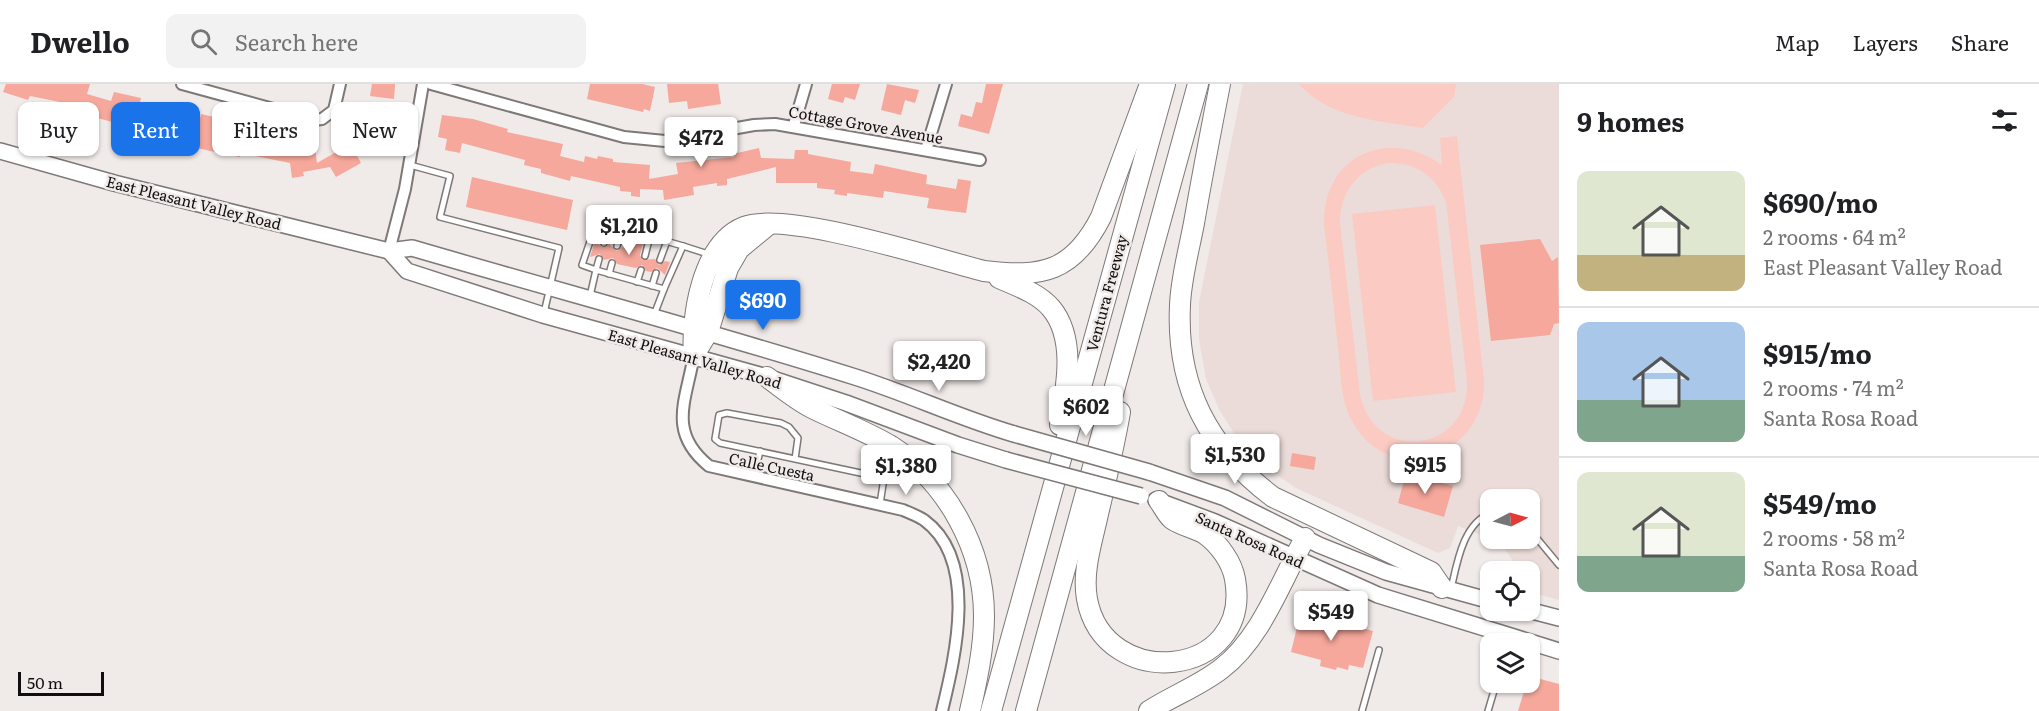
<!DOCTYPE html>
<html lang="en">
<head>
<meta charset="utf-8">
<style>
	:root { --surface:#fff; --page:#f2f2f2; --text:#202124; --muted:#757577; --line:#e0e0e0; --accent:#1a73e8 }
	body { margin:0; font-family:Literata,serif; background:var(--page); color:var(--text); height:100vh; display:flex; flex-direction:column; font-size:22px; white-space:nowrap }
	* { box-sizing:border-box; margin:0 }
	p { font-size:20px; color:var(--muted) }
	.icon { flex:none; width:33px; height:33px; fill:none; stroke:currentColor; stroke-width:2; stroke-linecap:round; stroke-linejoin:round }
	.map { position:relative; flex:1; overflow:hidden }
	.side { display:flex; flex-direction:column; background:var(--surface); width:480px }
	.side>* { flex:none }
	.guide { position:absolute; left:18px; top:18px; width:570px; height:54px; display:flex; gap:12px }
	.needle { width:39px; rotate:84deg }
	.buttons { position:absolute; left:1480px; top:405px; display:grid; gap:12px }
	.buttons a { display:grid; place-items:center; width:60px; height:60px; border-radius:12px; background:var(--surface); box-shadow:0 2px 4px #0004; font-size:30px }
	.scale { position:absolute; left:18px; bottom:15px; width:86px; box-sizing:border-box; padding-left:6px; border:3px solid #100e0e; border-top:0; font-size:16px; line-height:21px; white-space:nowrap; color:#100e0e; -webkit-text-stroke:4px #f0eae8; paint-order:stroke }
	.price { position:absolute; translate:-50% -51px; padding:0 14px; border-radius:6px; background:#fff; color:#222; font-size:20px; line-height:39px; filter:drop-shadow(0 2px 3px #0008) }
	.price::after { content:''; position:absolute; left:50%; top:36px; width:18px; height:14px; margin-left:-9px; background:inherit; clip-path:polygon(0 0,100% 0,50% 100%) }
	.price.active { background:var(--accent); color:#fff }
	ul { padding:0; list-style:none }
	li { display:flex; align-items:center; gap:18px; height:150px; padding:0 18px }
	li+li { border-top:2px solid var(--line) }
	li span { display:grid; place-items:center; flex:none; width:168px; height:120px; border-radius:12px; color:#555 }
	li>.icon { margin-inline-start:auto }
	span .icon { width:72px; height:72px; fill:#fffc; stroke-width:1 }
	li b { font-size:26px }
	h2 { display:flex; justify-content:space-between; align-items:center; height:72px; padding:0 18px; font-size:26px }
	.chip { padding:0 21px; border-radius:12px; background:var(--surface); box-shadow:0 2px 4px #0004; font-size:21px; line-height:54px }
	.chip.active { background:var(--accent); color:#fff }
	header { display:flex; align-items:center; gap:36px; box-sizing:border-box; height:84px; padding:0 30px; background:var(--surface); border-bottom:2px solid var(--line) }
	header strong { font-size:28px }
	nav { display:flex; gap:33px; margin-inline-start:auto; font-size:21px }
	.search { width:420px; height:54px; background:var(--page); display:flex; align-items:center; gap:15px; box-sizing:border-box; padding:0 21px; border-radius:12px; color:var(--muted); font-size:22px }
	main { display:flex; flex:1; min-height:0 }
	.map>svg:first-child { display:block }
	.built { fill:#ebdcd9; fill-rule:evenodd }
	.green { fill:#fbcbc3; fill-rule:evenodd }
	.building { fill:#f5a89b }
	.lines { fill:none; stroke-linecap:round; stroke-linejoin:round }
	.lane-casing { stroke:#7e7877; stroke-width:8 }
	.street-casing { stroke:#7e7877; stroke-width:14 }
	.secondary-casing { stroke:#7e7877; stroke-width:18 }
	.highway-casing { stroke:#7e7877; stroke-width:22 }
	.lane { stroke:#fff; stroke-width:5 }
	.street { stroke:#fff; stroke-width:10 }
	.secondary { stroke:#fff; stroke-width:15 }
	.highway { stroke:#fff; stroke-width:20 }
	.secondary-bridge-casing { stroke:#7e7877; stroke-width:18; stroke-linecap:butt }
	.secondary-bridge { stroke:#fff; stroke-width:15 }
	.labels { text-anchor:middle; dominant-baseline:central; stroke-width:5; stroke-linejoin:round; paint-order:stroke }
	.street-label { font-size:15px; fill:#100e0e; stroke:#f0eae8 }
</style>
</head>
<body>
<header>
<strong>Dwello</strong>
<div class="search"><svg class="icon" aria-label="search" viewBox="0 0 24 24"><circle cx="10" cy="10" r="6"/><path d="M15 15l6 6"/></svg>Search here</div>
<nav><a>Map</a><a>Layers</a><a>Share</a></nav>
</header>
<main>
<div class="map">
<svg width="1559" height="627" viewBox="0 0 1559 627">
	<rect width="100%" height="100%" fill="#f0eae8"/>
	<path class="built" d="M1243,0H1559V516L1530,508V488L1520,487L1500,458L1458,442L1450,464L1438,469L1296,404L1271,387L1255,371L1234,349L1220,327L1206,295L1199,256V218ZM1491,416H1530V454H1491Z"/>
	<g class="green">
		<path d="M1299,0H1456L1454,13L1423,44C1380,37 1330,35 1299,0Z"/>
		<path d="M1457,52L1484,296C1487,373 1387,407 1351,335C1340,314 1341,287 1338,264C1334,223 1329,182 1324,141C1322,72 1388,42 1442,81L1440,54ZM1388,79C1416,78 1436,92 1446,118L1467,297C1470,369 1374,381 1360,310L1340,139C1340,108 1357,85 1388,79Z"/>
		<polygon points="1435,121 1456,308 1373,317 1352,130"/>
	</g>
	<g class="building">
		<polygon points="6,0 90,0 87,10 111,17 114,8 141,14 140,18 174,25 173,33 199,39 201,30 231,37 229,52 254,56 256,48 281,54 278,68 315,62 317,79 338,67 332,56 345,49 361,79 336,93 330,83 303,88 304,92 292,94 290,79 240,69 240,73 210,67 177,59 179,51 129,39 128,42 97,34 97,37 67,28 70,20 30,12 28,16 3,8"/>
		<polygon points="372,0 395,0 394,15 370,12"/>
		<polygon points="590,0 642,0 655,3 650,27 644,25 643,28 587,15"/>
		<polygon points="667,0 718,0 721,20 688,25 687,17 669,19"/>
		<polygon points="832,0 860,0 855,16 845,13 843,19 828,15"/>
		<polygon points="887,0 919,6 915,19 905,16 901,31 881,26"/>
		<polygon points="986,0 1003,0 989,50 958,42 961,30 972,33 976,18 982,19"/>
		<polygon points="362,25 392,39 386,51 378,48 373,58 352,48"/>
		<polygon points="442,31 473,35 508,45 507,48 563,60 560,72 584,78 585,72 597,75 598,72 613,75 613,78 650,81 649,95 678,90 676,79 734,73 733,70 759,64 761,74 794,75 795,66 808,66 808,70 851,78 850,87 873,90 875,80 927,91 926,100 956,105 958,95 971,97 966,129 927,124 929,114 884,107 883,114 847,109 847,112 834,110 835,106 817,104 817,99 776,99 776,83 727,95 727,101 717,102 717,99 693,103 694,111 664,116 663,106 640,105 640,113 631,112 631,108 620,107 620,103 571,92 570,97 541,89 541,85 524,81 525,76 462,59 460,69 445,66 447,55 438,53"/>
		<polygon points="472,93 573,116 567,146 466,123"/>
		<polygon points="631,152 644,156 640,171 642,176 655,175 659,181 665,177 670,178 665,191 657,184 651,188 646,187 642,181 636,184 617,180 613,174 604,176 600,170 590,173 595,157 602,163 609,160 617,167 622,163 627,165"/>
		<polygon points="1540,155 1552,177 1558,173 1559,239 1554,240 1550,251 1491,257 1480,161"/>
		<polygon points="1292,369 1316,373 1314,386 1290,382"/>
		<polygon points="1406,389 1453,402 1444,433 1398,419"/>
		<polygon points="1304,528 1373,547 1363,584 1349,581 1348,586 1337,583 1336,586 1320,582 1321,576 1291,568 1300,531"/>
		<polygon points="1533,593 1559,600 1559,627 1518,627 1525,604 1530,605"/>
	</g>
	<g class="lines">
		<g class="lane-casing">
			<g id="lane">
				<polyline points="410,81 450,92 440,133 559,164 544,229"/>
				<polyline points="604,159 610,140"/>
				<polyline points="617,162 623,144"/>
				<polyline points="645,172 650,152"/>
				<polyline points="599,175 596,186 582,181 597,137 683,162"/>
				<polyline points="660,176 667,157"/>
				<polyline points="609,190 612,179"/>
				<polyline points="637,198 641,186"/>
				<polyline points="652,202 656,189"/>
				<polyline points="664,205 683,162 711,171"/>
				<polyline points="590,212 596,186 664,205 654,231"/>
				<polyline points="795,375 798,354 789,343 781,339 727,329 719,331 715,355 720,359 884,394 880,420"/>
				<polyline points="754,392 760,367"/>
				<polyline points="1530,446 1559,481"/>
				<path d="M1451,505C1457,479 1463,439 1491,429"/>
				<polyline points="1362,627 1379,566"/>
				<polyline points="1488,627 1496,600"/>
			</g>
		</g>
		<g class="street-casing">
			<g id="street">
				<polyline points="182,0 314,36 322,35 334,26 340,0"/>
				<polyline points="431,0 624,53 665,57 754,41 775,40 980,76"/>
				<polyline points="794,41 806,0"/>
				<polyline points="926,66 946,0"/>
				<polyline points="389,167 405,105 423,0"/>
				<path d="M694,271C686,317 667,348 709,382L903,426C910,429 918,432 924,436C979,476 955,573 942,627"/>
			</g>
		</g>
		<g class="secondary-casing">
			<g id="secondary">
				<path d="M0,67L114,99L389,167L412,164C559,207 706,246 852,292C907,309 959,334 1014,350"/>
				<polyline points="389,167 407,187 543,231 767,293 846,319 958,361 1006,376"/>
				<polyline points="1149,388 1225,414 1319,461 1386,488 1491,517"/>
				<polyline points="1156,416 1215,438 1378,511 1559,567"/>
				<polyline points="1528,526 1559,534"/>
			</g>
		</g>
		<g class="highway-casing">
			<g id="highway">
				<path d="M1220,0C1211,46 1202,93 1194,139C1189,166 1181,194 1180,221C1176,303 1208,364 1273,413L1431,488L1442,504"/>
				<path d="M999,194C1017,202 1038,209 1051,224C1077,255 1066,305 1060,341"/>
				<path d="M694,271C691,233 702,160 744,143C785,126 936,175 984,187C1042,194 1073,188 1101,133L1150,0"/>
				<polyline points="694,271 708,248 728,184 739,165 768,141"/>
				<path d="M767,293C782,304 796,316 812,324C838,337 866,347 891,362C947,398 984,465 984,532C984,564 977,596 970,627"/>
				<path d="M1120,328C1114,363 1106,396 1098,430C1092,458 1082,487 1087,515C1104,609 1253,595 1235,495C1232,478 1219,460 1205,450C1195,444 1182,442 1172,435C1167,431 1163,422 1159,417"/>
				<polyline points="991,627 1165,0"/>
				<polyline points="1026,627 1198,0"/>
				<path d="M1149,627C1172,612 1199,602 1221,585C1261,555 1281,497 1305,454"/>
			</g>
		</g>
		<use href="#lane" class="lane"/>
		<use href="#street" class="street"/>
		<use href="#secondary" class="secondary"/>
		<use href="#highway" class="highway"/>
		<g class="secondary-bridge-casing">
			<g id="secondary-bridge">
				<polyline points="1014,350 1149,388"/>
				<polyline points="1006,376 1141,412"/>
			</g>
		</g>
		<use href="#secondary-bridge" class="secondary-bridge"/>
	</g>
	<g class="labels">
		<g class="street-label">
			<text transform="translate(866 40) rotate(10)">Cottage Grove Avenue</text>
			<text transform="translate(194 118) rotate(14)">East Pleasant Valley Road</text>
			<text transform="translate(1106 209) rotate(-75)">Ventura Freeway</text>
			<text transform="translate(695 274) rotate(16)">East Pleasant Valley Road</text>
			<text transform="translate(772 382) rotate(12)">Calle Cuesta</text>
			<text transform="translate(1250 455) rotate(24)">Santa Rosa Road</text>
		</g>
	</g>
</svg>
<div class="buttons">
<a><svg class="needle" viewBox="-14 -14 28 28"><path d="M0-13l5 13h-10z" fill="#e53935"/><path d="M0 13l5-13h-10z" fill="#757577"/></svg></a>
<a><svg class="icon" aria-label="locate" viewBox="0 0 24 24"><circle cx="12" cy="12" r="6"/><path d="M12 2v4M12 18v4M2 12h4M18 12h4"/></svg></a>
<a><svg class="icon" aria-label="layers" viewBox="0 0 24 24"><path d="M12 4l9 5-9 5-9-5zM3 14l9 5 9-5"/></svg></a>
</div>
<div class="scale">50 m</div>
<b class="price" style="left:701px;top:84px">$472</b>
<b class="price" style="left:629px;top:172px">$1,210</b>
<b class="price active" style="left:763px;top:247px">$690</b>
<b class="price" style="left:939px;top:308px">$2,420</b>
<b class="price" style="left:1086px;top:353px">$602</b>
<b class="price" style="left:1235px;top:401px">$1,530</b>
<b class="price" style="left:1425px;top:411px">$915</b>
<b class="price" style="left:906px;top:412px">$1,380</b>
<b class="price" style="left:1331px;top:558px">$549</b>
<div class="guide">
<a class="chip">Buy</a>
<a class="chip active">Rent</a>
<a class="chip">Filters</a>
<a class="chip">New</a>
</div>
</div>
<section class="side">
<h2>9 homes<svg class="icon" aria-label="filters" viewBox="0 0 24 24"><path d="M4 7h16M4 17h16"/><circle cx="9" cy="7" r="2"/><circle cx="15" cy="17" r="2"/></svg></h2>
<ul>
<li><span style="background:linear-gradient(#dfe7d0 70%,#c2b280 0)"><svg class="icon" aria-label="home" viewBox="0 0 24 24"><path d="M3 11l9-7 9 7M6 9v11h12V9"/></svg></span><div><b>$690/mo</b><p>2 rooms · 64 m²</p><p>East Pleasant Valley Road</p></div></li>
<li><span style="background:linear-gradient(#a9c7e8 65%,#7fa58c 0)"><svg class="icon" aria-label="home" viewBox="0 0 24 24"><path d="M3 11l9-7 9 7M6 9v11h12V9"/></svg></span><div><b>$915/mo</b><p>2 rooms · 74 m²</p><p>Santa Rosa Road</p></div></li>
<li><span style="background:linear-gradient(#dfe7d0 70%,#7fa58c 0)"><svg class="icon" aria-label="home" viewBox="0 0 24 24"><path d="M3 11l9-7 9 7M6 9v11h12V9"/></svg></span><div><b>$549/mo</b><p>2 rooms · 58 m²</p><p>Santa Rosa Road</p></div></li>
</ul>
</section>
</main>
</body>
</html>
